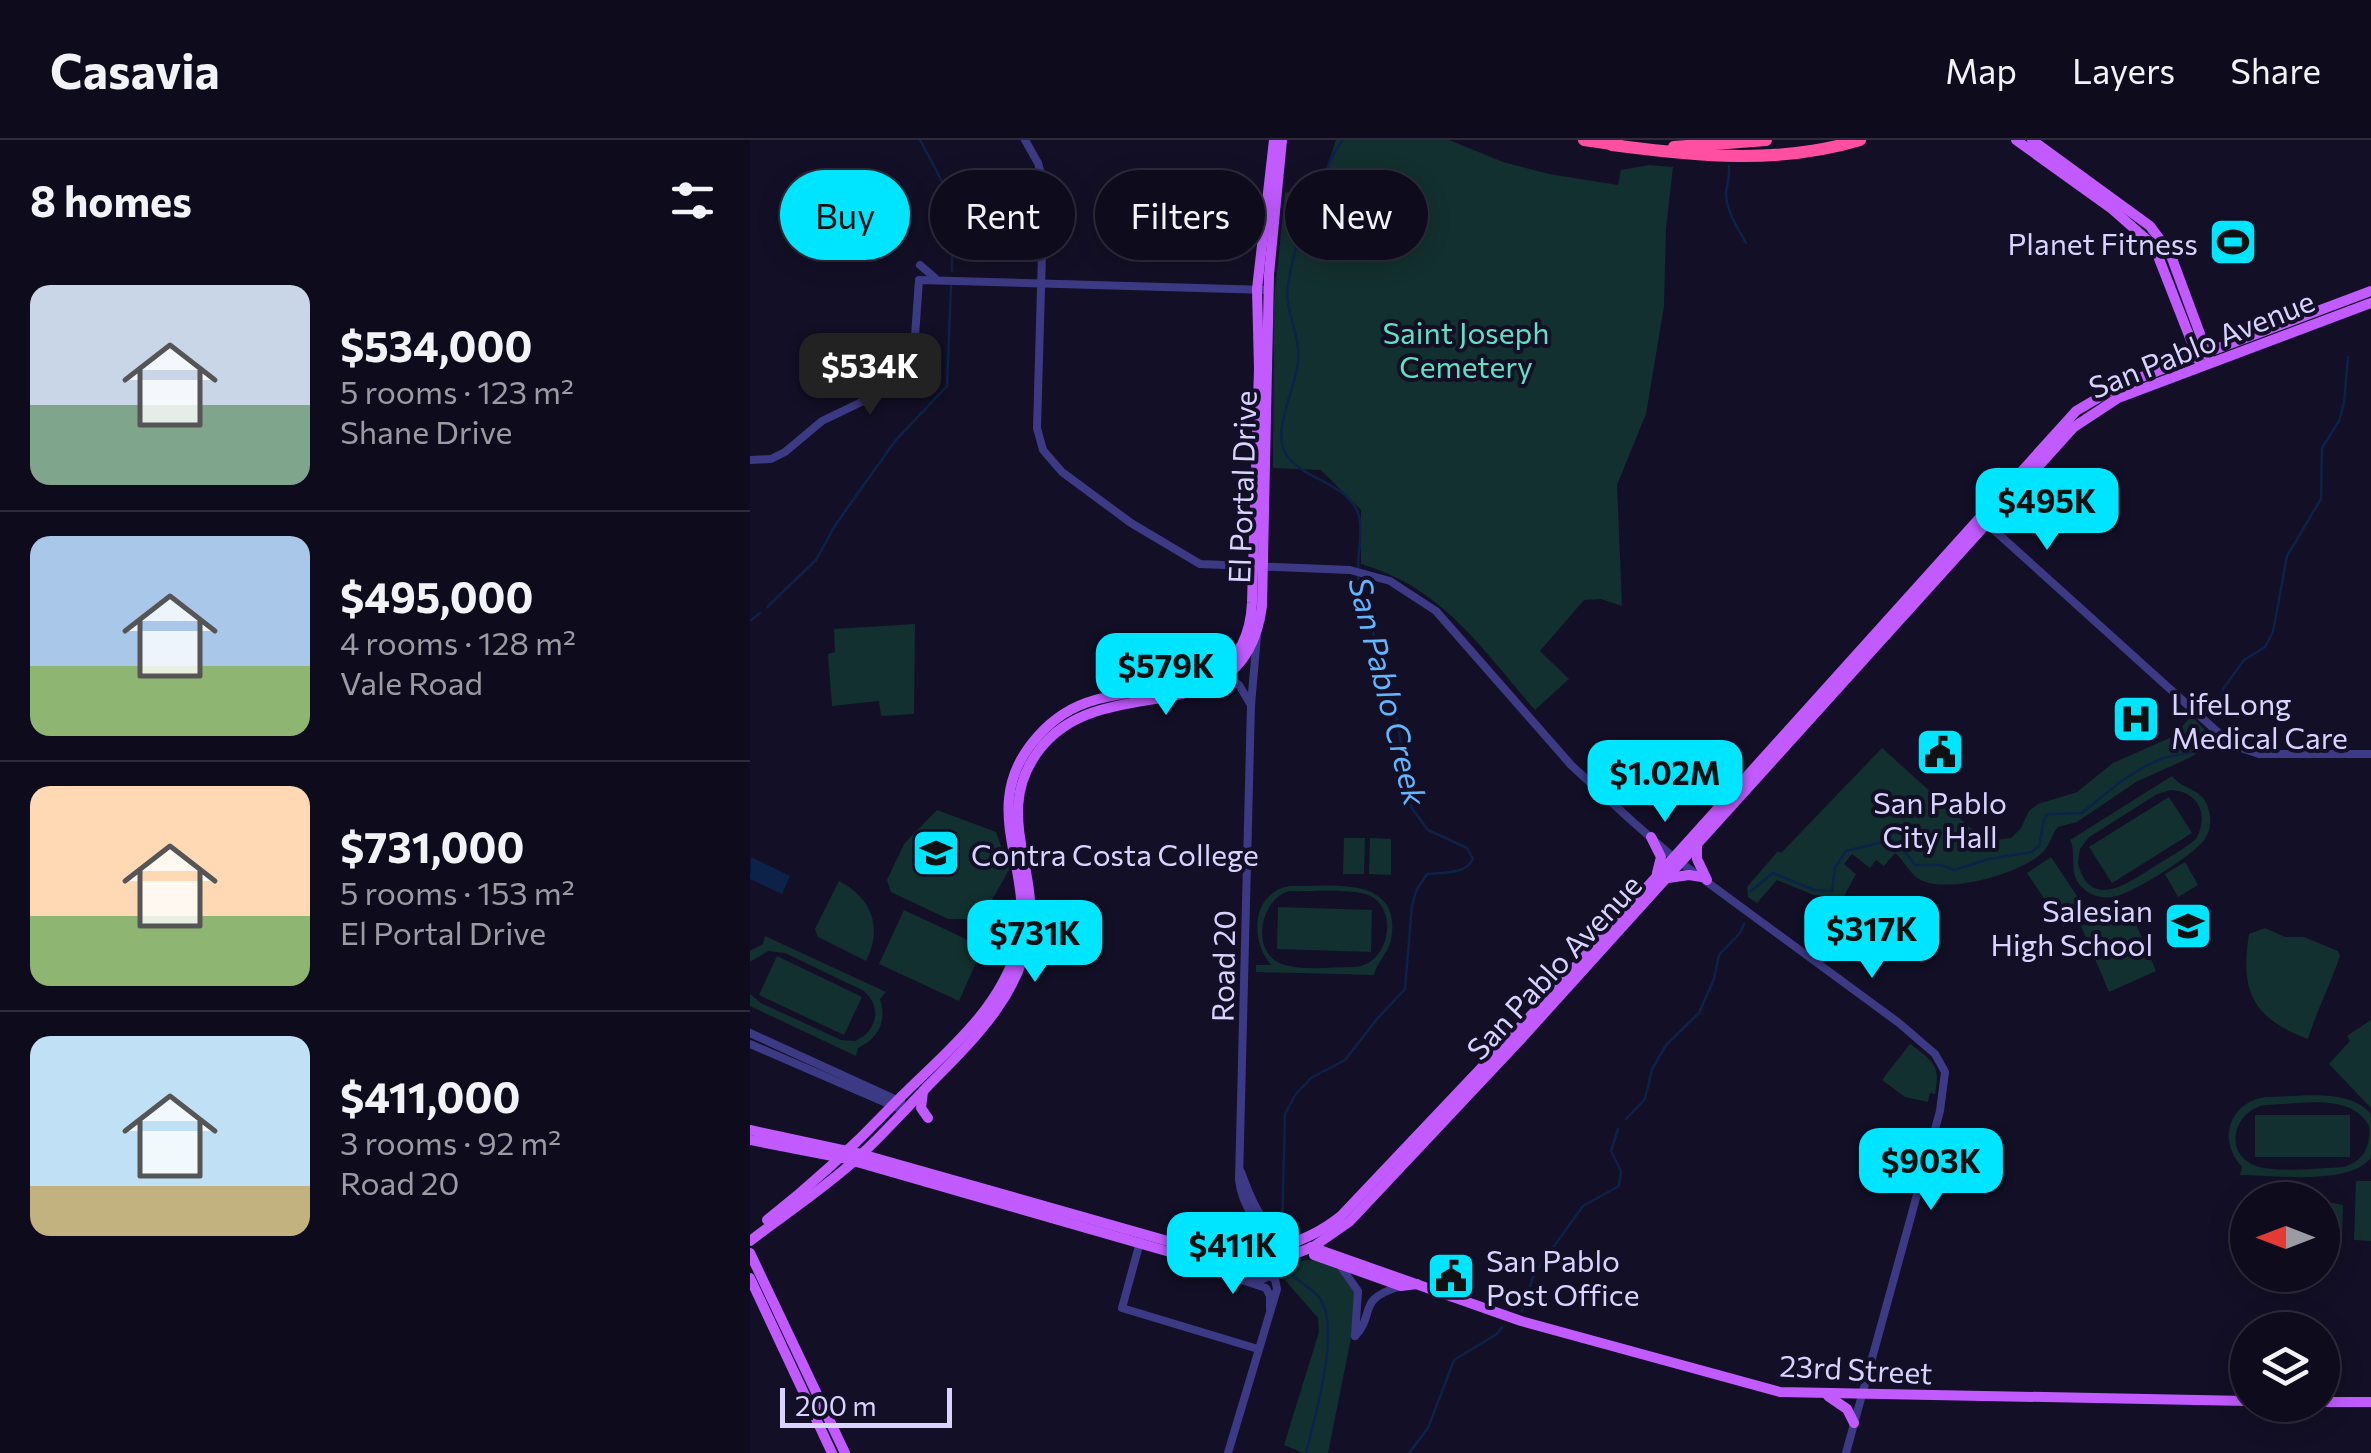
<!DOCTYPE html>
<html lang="en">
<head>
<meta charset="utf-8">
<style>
	:root { --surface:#0e0b1c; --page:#171425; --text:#f1f3f6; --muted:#9b9ba3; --line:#2e2b3b; --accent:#00e5ff }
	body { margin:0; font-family:Commissioner,sans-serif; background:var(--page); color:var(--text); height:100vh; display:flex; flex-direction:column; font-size:38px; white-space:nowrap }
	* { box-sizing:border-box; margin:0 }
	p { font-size:32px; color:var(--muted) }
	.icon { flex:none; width:55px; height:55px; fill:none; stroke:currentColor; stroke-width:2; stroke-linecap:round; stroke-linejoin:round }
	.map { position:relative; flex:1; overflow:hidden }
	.panel { display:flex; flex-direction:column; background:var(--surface); width:750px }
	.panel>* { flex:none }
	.guide { position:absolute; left:30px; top:30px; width:950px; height:90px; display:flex; gap:20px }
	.needle { width:65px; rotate:270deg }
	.fabs { position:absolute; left:1480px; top:1042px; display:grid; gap:20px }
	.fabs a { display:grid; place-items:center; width:110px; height:110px; border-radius:50%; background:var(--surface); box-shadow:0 5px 25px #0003,0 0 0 2px var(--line); font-size:50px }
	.scale { position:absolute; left:30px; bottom:25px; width:172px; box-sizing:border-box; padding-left:10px; border:5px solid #d9d4ff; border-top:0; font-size:28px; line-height:35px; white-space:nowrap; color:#d9d4ff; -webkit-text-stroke:8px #130f26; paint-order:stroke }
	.price { position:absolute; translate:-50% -85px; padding:0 22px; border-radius:20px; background:var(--accent); color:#111; font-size:32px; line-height:65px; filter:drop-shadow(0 2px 5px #0008) }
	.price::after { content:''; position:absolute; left:50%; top:60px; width:30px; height:22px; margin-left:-15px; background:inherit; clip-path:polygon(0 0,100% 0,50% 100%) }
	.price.current { background:#222; color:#fff }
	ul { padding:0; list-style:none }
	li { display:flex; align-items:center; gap:30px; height:250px; padding:0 30px }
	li+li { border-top:2px solid var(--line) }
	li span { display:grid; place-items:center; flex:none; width:280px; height:200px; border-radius:20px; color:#555 }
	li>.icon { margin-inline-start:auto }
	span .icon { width:120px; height:120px; fill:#fffc; stroke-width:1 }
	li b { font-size:42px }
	h2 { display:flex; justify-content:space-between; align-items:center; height:120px; padding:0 30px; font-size:42px }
	.pill { padding:0 35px; border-radius:45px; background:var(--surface); box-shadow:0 5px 25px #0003,0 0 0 2px var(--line); font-size:35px; line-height:90px }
	.pill.current { background:var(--accent); color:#111 }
	header { display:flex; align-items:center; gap:60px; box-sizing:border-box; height:140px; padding:0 50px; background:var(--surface); border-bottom:2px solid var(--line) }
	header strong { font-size:48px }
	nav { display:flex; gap:55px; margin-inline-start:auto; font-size:35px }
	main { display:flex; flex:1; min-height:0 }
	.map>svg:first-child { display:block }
	.green { fill:#12302f; fill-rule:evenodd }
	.water { fill:#0c2248 }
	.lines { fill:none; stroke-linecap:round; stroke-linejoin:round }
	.stream { stroke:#0c2248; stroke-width:2.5 }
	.minor { stroke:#3d3a85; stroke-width:8 }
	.major { stroke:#c25bff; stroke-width:10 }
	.highway { stroke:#ff4fa3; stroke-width:12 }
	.labels { text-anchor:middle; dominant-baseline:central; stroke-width:8; stroke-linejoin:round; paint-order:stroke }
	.poi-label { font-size:30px; fill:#d9d4ff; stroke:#130f26; text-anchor:start }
	.park-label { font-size:30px; fill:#5fe0c0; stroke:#130f26 }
	.street-label { font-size:30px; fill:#d9d4ff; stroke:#130f26 }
	.water-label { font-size:32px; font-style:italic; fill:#62b6ff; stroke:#130f26 }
</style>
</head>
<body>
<header>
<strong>Casavia</strong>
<nav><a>Map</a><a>Layers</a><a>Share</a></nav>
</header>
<main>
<section class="panel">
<h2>8 homes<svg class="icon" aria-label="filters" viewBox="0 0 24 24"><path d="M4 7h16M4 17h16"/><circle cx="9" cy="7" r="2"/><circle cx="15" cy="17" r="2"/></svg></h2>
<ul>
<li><span style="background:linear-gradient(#c9d6e8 60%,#7fa58c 0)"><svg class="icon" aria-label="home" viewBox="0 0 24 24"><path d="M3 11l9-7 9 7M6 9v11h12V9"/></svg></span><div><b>$534,000</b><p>5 rooms · 123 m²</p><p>Shane Drive</p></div></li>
<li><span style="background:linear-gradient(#a9c7e8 65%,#8fb573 0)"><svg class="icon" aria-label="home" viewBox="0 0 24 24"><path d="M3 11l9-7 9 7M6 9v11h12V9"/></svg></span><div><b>$495,000</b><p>4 rooms · 128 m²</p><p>Vale Road</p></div></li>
<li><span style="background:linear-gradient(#ffd9b3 65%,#8fb573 0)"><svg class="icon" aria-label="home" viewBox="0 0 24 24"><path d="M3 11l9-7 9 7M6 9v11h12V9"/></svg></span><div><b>$731,000</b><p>5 rooms · 153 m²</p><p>El Portal Drive</p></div></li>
<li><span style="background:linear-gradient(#bfe0f5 75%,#c2b280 0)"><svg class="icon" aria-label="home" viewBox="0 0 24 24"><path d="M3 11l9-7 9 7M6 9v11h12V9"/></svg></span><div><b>$411,000</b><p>3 rooms · 92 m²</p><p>Road 20</p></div></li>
</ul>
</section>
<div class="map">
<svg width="1621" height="1313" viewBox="0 0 1621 1313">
	<rect width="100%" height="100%" fill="#130f26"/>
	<g class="green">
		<path d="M586,0H699L753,22L799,34L868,45L871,30L899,25L923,27L916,89L914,166L896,274L867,345L872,466L851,459L834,460L790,511L819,539L785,570C732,509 692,447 611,424V370L571,330L523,328L524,161L535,52L567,57Z"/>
		<polygon points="165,484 164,574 131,576 129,561 82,566 78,514 85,512 84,489"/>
		<path d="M1441,576L1461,596L1454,609L1439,618L1386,642L1327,682L1308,687C1301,695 1301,704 1292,713C1271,733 1201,753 1173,741C1160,736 1155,721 1145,713L1134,726L1126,720L1120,728L1102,714L1094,724L1106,734L1093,758L1064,755L1027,740L1007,763L998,757L997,747L1028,711L1031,713L1132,608L1235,701L1261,698L1271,688L1279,671L1288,664L1327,652L1363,623L1424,596Z"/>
		<path d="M1422,636C1433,651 1454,647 1459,671C1462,681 1460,692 1454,700C1444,715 1380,755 1363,757C1353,759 1342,756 1334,749C1316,734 1328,716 1320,700ZM1421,650C1448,651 1460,675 1446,699C1434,709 1419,717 1405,726C1380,742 1340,772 1328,723L1330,709L1338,698L1407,654Z"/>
		<polygon points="1419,657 1442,693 1362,743 1339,707"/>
		<polygon points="187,670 246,692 259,730 231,779 198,779 141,752 137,740 154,704"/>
		<polygon points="594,698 615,698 614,734 593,734"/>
		<polygon points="620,698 641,699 641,735 619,734"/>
		<polygon points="1301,717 1337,771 1313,787 1277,733"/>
		<polygon points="1435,722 1448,745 1428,757 1415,734"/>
		<path d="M89,741C122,758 133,788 116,821L68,797L65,789Z"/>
		<path d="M540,746C581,747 653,734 641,800C638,814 626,823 624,835L506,832V825H521C499,799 502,752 540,746ZM539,751C558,752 610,747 624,758C650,778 635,828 602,827C581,827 552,831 532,824C500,813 510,759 539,751Z"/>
		<polygon points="1378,765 1406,831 1359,852 1331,786"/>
		<polygon points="528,767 622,770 621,812 527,809"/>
		<polygon points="154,770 233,807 209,861 129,824"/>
		<path d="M1515,788L1535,797H1554L1588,811L1590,816C1580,845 1567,870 1558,899C1502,878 1490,851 1499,794Z"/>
		<path d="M15,796L136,852L130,859C137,881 129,898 108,908L106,916L0,866V854L11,863L91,900L105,901L114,896C129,882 129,865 114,851L35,813L18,811L0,822V811L13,804Z"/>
		<polygon points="27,816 112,857 94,895 9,855"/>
		<polygon points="1621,880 1621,968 1579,924 1600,901 1597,896"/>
		<path d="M1160,904C1183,921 1191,925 1185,954L1180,953L1178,962L1155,957L1132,940Z"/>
		<path d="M1516,957C1549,957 1598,947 1621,974V1018C1598,1046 1525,1035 1490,1035L1492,1027C1467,1000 1479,962 1516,957ZM1516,965C1548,964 1602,952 1619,986C1621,1006 1614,1021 1594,1027C1572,1028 1527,1033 1506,1026C1471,1013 1485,969 1516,965Z"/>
		<rect x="1505" y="975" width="95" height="42"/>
		<polygon points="1606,1041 1621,1041 1621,1101 1604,1100"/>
		<polygon points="1513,1050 1566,1060 1498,1060 1495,1105 1495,1058 1501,1052"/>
		<polygon points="1573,1061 1593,1065 1592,1097 1573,1095"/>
		<path d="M558,1120C587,1121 605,1139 607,1168L578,1313H553L534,1305L569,1192L568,1178L534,1139H510L499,1133L502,1129Z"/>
	</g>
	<polygon class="water" points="1,717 40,736 32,754 0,739"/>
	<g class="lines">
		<g class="stream">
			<polyline points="170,0 202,60 202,131"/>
			<path d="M593,0C572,27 577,42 565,70C561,82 551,92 547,104C544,115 537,145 537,156C539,180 551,199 548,224C544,251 523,290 535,312C550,341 599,341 609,376C613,391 608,413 608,429"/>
			<path d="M979,26C980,36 977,44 976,53C976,70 988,89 996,103"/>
			<polyline points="17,467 66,420 86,384 145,301 197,246 201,146"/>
			<polyline points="0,481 10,473"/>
			<polyline points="1460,572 1473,564 1473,549 1494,520 1515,507 1523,492 1537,416 1571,359 1572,308 1589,281 1594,263 1598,217"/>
			<path d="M1001,751L1023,733L1064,750L1082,751L1085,728L1096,711L1141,700L1149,704L1165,725H1191L1204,730L1239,719L1282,712L1289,706L1294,680L1298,674L1332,673C1359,651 1380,631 1414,618C1424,614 1435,615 1446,611L1454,591"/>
			<polyline points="876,979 895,959 902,929 916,905 949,873 964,839 969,815 990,793 994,784"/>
			<path d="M532,1092L535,974L545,955L561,938L595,920L627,879L655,849L662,765L667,749L677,734C693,732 715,735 723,719L717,708L678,690L661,667L647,580L608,437"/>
			<path d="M540,1128C546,1144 562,1146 571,1160C590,1192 565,1277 556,1313"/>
			<polyline points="772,1171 784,1134 833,1066 869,1046 871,1031 861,1011 868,989"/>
			<polyline points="659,1313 678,1288 704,1220 747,1194 752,1187"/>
		</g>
		<g class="minor">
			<polyline points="275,0 288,23 294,44 287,288 293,310 312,332 381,383 450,424 600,430 640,441 686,471 821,625 883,682 923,717 1149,883 1185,914 1195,932 1190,971 1096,1313"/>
			<polyline points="170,125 185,138"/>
			<polyline points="0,320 21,319 35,312 72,281 132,252 151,237 164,210 169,140 518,150"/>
			<polyline points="1234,381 1482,605 1509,614 1621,614"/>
			<path d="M507,496L501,565L489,1040C492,1065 509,1092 532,1104"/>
			<polyline points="475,535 489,545 501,565"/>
			<polyline points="0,893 151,962"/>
			<polyline points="0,904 155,971"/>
			<path d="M491,1032C502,1061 512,1091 544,1101"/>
			<polyline points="390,1102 372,1168 508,1209"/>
			<polyline points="589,1124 608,1151 605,1196"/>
			<polyline points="473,1127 489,1139 516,1148 520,1156 520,1168"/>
			<path d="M605,1196C626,1174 606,1160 648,1147"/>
			<polyline points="478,1313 527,1149 525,1139 519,1136 509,1141 497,1137 496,1124"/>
		</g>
		<g class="major">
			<polyline points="1266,0 1362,69 1404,106 1449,221"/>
			<polyline points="1282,0 1400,86 1420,113 1459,218"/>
			<polyline points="901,697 911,717 907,733"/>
			<polyline points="947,706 947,719 957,740"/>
			<polyline points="918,738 939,735 952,737"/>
			<polyline points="173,952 171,968 178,978"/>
			<path d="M0,990L111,1014L453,1111C504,1115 550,1109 591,1076L788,868L1326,271L1370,245L1621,151"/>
			<polyline points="0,1000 93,1018 472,1127 528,1120 563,1107 599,1082 771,899 1324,287 1368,258 1621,163"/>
			<path d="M17,1080C64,1043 100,1010 141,967C187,919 248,875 267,808C289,731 223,668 288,596C303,579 323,566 345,560C412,541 497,559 502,463L509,229L507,149L524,0"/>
			<polyline points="505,1080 513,1103 506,1111"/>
			<path d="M0,1101C34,1075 70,1051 102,1023C129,999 153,972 177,947C221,902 270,857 279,792C289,727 242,670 290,609C355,525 494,601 512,466L519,134L532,0"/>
			<polyline points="561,1107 771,1181 1030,1252 1498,1261"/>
			<polyline points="0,1113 95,1313"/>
			<polyline points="564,1115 651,1146 667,1144"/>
			<polyline points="0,1138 82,1313"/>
			<polyline points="1078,1256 1097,1269 1104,1283"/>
			<polyline points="1572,1262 1621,1262"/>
		</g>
		<g class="highway">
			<polyline points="834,0 869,5"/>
			<path d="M862,5C946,16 1027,25 1110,0"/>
			<polyline points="924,7 1016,0"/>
		</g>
	</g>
	<defs>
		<g id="stadium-square" transform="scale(2.5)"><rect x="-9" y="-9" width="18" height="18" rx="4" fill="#00e5ff" stroke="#130f26"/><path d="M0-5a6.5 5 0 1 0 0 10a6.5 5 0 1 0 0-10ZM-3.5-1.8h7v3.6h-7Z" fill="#111"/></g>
		<g id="hospital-square" transform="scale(2.5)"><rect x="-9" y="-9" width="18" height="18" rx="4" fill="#00e5ff" stroke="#130f26"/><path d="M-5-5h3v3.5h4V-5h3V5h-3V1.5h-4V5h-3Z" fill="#111"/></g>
		<g id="civic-square" transform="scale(2.5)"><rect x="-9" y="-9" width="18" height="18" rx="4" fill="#00e5ff" stroke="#130f26"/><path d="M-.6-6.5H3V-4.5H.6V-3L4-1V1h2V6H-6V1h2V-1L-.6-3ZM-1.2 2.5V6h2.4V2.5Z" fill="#111"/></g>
		<g id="university-square" transform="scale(2.5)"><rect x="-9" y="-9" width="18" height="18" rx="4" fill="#00e5ff" stroke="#130f26"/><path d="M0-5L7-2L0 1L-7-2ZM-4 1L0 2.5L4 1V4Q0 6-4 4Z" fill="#111"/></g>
		<g id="school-square" transform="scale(2.5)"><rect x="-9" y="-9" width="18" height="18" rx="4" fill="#00e5ff" stroke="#130f26"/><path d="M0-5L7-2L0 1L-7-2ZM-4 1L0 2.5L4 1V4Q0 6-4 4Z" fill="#111"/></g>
	</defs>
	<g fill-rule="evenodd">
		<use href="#stadium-square" x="1483" y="102"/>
		<use href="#hospital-square" x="1386" y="579"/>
		<use href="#civic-square" x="1190" y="612"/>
		<use href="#university-square" x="186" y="713"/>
		<use href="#school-square" x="1438" y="786"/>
		<use href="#civic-square" x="701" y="1136"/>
	</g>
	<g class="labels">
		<g class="poi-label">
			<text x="1448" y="102" text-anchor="end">Planet Fitness</text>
			<text x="1421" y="562">LifeLong<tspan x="1421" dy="34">Medical Care</tspan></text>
			<text x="1190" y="661" text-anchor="middle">San Pablo<tspan x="1190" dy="34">City Hall</tspan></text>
			<text x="221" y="713">Contra Costa College</text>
			<text x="1403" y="769" text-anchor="end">Salesian<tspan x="1403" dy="34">High School</tspan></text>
			<text x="736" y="1119">San Pablo<tspan x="736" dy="34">Post Office</tspan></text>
		</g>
		<g class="park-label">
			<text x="716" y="191">Saint Joseph<tspan x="716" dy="34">Cemetery</tspan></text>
		</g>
		<g class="street-label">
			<text transform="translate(1451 203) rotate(-22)">San Pablo Avenue</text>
			<text transform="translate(491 347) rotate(-88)">El Portal Drive</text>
			<text transform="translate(472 826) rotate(-89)">Road 20</text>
			<text transform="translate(803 826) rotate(-47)">San Pablo Avenue</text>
			<text transform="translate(1106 1228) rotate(3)">23rd Street</text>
		</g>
		<g class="water-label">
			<text transform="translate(639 551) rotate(76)">San Pablo Creek</text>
		</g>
	</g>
</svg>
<div class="fabs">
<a><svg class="needle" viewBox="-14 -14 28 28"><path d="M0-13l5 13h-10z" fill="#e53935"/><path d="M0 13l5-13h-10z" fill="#9b9ba3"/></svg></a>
<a><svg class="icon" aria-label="layers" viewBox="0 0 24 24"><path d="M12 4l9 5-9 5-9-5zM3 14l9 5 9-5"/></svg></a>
</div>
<div class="scale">200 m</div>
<b class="price current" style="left:120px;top:278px">$534K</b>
<b class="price" style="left:1297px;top:413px">$495K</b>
<b class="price" style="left:416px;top:578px">$579K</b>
<b class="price" style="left:915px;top:685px">$1.02M</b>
<b class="price" style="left:1122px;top:841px">$317K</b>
<b class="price" style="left:285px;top:845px">$731K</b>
<b class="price" style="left:1181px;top:1073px">$903K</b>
<b class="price" style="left:483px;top:1157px">$411K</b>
<div class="guide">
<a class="pill current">Buy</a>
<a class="pill">Rent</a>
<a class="pill">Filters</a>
<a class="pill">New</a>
</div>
</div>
</main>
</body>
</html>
